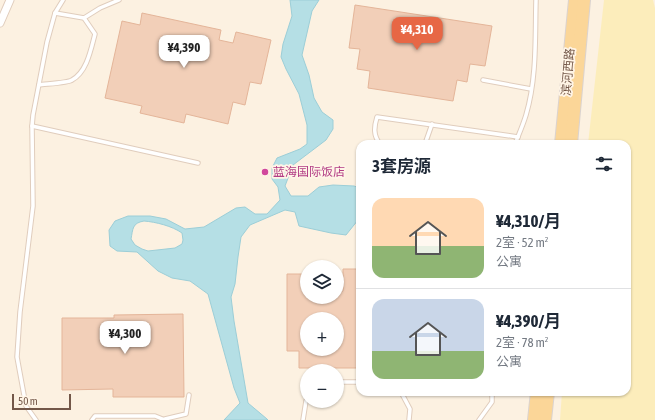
<!DOCTYPE html>
<html lang="zh">
<head>
<meta charset="utf-8">
<style>
	:root { --surface:#fff; --page:#f6f6f7; --text:#1f2937; --muted:#747a83; --line:#e0e1e3; --accent:#e76745 }
	body { margin:0; font-family:"Asap Condensed","Noto Sans SC",sans-serif; background:var(--page); color:var(--text); height:100vh; display:flex; flex-direction:column; font-size:15px; white-space:nowrap }
	* { box-sizing:border-box; margin:0 }
	p { font-size:13px; color:var(--muted) }
	.icon { flex:none; width:22px; height:22px; fill:none; stroke:currentColor; stroke-width:2; stroke-linecap:round; stroke-linejoin:round }
	.map { position:relative; flex:1; overflow:hidden }
	.details { position:absolute; left:356px; top:140px; width:275px; height:256px; display:flex; flex-direction:column; background:var(--surface); border-radius:12px; box-shadow:0 1px 3px #0004 }
	.details>* { flex:none }
	.fabs { position:absolute; left:300px; top:260px; display:grid; gap:8px }
	.fabs a { display:grid; place-items:center; width:44px; height:44px; border-radius:50%; background:var(--surface); box-shadow:0 1px 3px #0004; font-size:20px }
	.scale { position:absolute; left:12px; bottom:10px; width:59px; box-sizing:border-box; padding-left:4px; border:2px solid #735748; border-top:0; font-size:11px; line-height:14px; white-space:nowrap; color:#735748; -webkit-text-stroke:3px #fff5e7; paint-order:stroke }
	.price { position:absolute; translate:-50% -34px; padding:0 9px; border-radius:8px; background:#fff; color:#222; font-size:13px; line-height:26px; filter:drop-shadow(0 1px 2px #0008) }
	.price::after { content:''; position:absolute; left:50%; top:24px; width:12px; height:9px; margin-left:-6px; background:inherit; clip-path:polygon(0 0,100% 0,50% 100%) }
	.price.current { background:var(--accent); color:#fff }
	ul { padding:0; list-style:none }
	li { display:flex; align-items:center; gap:12px; height:100px; padding:0 16px }
	li+li { border-top:1px solid var(--line) }
	li span { display:grid; place-items:center; flex:none; width:112px; height:80px; border-radius:12px; color:#555 }
	li>.icon { margin-inline-start:auto }
	span .icon { width:48px; height:48px; fill:#fffc; stroke-width:1 }
	li b { font-size:17px }
	h2 { display:flex; justify-content:space-between; align-items:center; height:48px; padding:0 16px; font-size:17px }
	.map>svg:first-child { display:block }
	.sand { fill:#fcedbb }
	.water { fill:#b5dfe5; stroke:#9cced7; fill-rule:evenodd }
	.building { fill:#f2cfb8; stroke:#e4b599; fill-rule:evenodd }
	.lines { fill:none; stroke-linecap:round; stroke-linejoin:round }
	.lane-casing { stroke:#e0cdbd; stroke-width:5.5 }
	.street-casing { stroke:#e0cdbd; stroke-width:9 }
	.primary-casing { stroke:#dbd3cf; stroke-width:14 }
	.lane { stroke:#fff; stroke-width:3.5 }
	.street { stroke:#fff; stroke-width:7 }
	.primary { stroke:#fbd698; stroke-width:12 }
	.hotel-dot { fill:#d1479c; stroke:#fff5e7; stroke-width:1.5 }
	.labels { text-anchor:middle; dominant-baseline:central; stroke-width:3.5; stroke-linejoin:round; paint-order:stroke }
	.street-label { font-size:12px; fill:#735748; stroke:#fff5e7 }
	.hotel-label { font-size:12px; fill:#b23c85; stroke:#fff5e7; text-anchor:start }
</style>
</head>
<body>
<div class="map">
<svg width="655" height="420" viewBox="0 0 655 420">
	<rect width="100%" height="100%" fill="#fcf1e1"/>
	<polygon class="sand" points="604,0 653,0 655,8 655,420 560,420 562,392 627,392 627,144 588,144"/>
	<path class="water" d="M290,0H319L312,11L302,55L309,75L314,98L322,112L333,120V129L326,140L293,165L285,186L291,196H308L319,187L333,185L354,186L360,188V219L358,220L346,235L331,233L299,226L295,212L285,210L250,225L241,237L238,257L235,284L231,297L234,321L248,403L267,419L268,420H224L240,403L234,388L208,294L190,281L172,278L158,271L137,252L117,251L110,246L109,230L115,221L128,216H150L166,219L185,229L204,227L236,208L245,207L255,214H267L280,200L278,187L272,179V168L277,158L300,149L307,144V125L299,94L286,69L281,57L283,44L292,16ZM144,221C156,222 172,226 182,233L183,240L182,244L175,248L148,251L142,249L135,245L131,239C133,229 132,223 144,221Z"/>
	<g class="building">
		<polygon points="355,5 492,26 485,66 470,64 467,82 457,80 453,101 368,88 370,71 357,69 360,49 349,48"/>
		<polygon points="142,13 221,30 219,40 233,43 236,32 271,40 261,84 250,82 245,105 233,102 228,124 186,114 184,123 140,113 142,106 105,98 122,21 140,25"/>
		<path d="M343,269H360V368H299V351H287V274H307V297H337V292L343,291ZM307,319H337V349H307Z"/>
		<polygon points="183,314 184,397 113,397 113,389 62,390 62,318 114,318 114,315"/>
	</g>
	<g class="lines">
		<g class="lane-casing">
			<g id="lane">
				<polyline points="84,18 100,8 119,0"/>
				<polyline points="483,80 531,89"/>
				<path d="M39,85C45,84 68,83 72,80C87,72 91,49 95,34L84,18L55,13"/>
				<polyline points="32,126 198,163"/>
				<path d="M380,144C373,135 374,127 377,117L518,137"/>
				<polyline points="425,144 432,124"/>
				<path d="M515,144C519,134 523,125 526,115C537,78 535,38 536,0"/>
				<polyline points="337,382 360,382"/>
				<polyline points="400,392 402,394 410,409 409,420"/>
				<polyline points="165,419 186,414 189,395"/>
				<polyline points="36,420 26,406 17,357 20,312 33,206 32,126 33,115 47,42 55,13 63,0"/>
				<polyline points="92,420 95,416 155,416 165,420"/>
				<polyline points="303,420 306,401 307,399"/>
				<polyline points="479,420 492,402 492,392"/>
			</g>
		</g>
		<g class="street-casing">
			<polyline id="street" points="0,23 10,0"/>
		</g>
		<g class="primary-casing">
			<g id="primary">
				<polyline points="561,144 575,0"/>
				<polyline points="571,144 584,0"/>
				<polyline points="534,420 537,392"/>
				<polyline points="545,420 548,392"/>
			</g>
		</g>
		<use href="#lane" class="lane"/>
		<use href="#street" class="street"/>
		<use href="#primary" class="primary"/>
	</g>
	<circle class="hotel-dot" cx="265" cy="172" r="4"/>
	<g class="labels">
		<g class="street-label">
			<text transform="translate(568 72) rotate(-85)">滨河西路</text>
		</g>
		<g class="hotel-label">
			<text x="273" y="172">蓝海国际饭店</text>
		</g>
	</g>
</svg>
<div class="fabs">
<a><svg class="icon" aria-label="layers" viewBox="0 0 24 24"><path d="M12 4l9 5-9 5-9-5zM3 14l9 5 9-5"/></svg></a>
<a>+</a>
<a>−</a>
</div>
<div class="scale">50 m</div>
<b class="price current" style="left:417px;top:51px">¥4,310</b>
<b class="price" style="left:184px;top:69px">¥4,390</b>
<b class="price" style="left:125px;top:355px">¥4,300</b>
<section class="details">
<h2>3套房源<svg class="icon" aria-label="filters" viewBox="0 0 24 24"><path d="M4 7h16M4 17h16"/><circle cx="9" cy="7" r="2"/><circle cx="15" cy="17" r="2"/></svg></h2>
<ul>
<li><span style="background:linear-gradient(#ffd9b3 60%,#8fb573 0)"><svg class="icon" aria-label="home" viewBox="0 0 24 24"><path d="M3 11l9-7 9 7M6 9v11h12V9"/></svg></span><div><b>¥4,310/月</b><p>2室 · 52 m²</p><p>公寓</p></div></li>
<li><span style="background:linear-gradient(#c9d6e8 65%,#8fb573 0)"><svg class="icon" aria-label="home" viewBox="0 0 24 24"><path d="M3 11l9-7 9 7M6 9v11h12V9"/></svg></span><div><b>¥4,390/月</b><p>2室 · 78 m²</p><p>公寓</p></div></li>
</ul>
</section>
</div>
</body>
</html>
